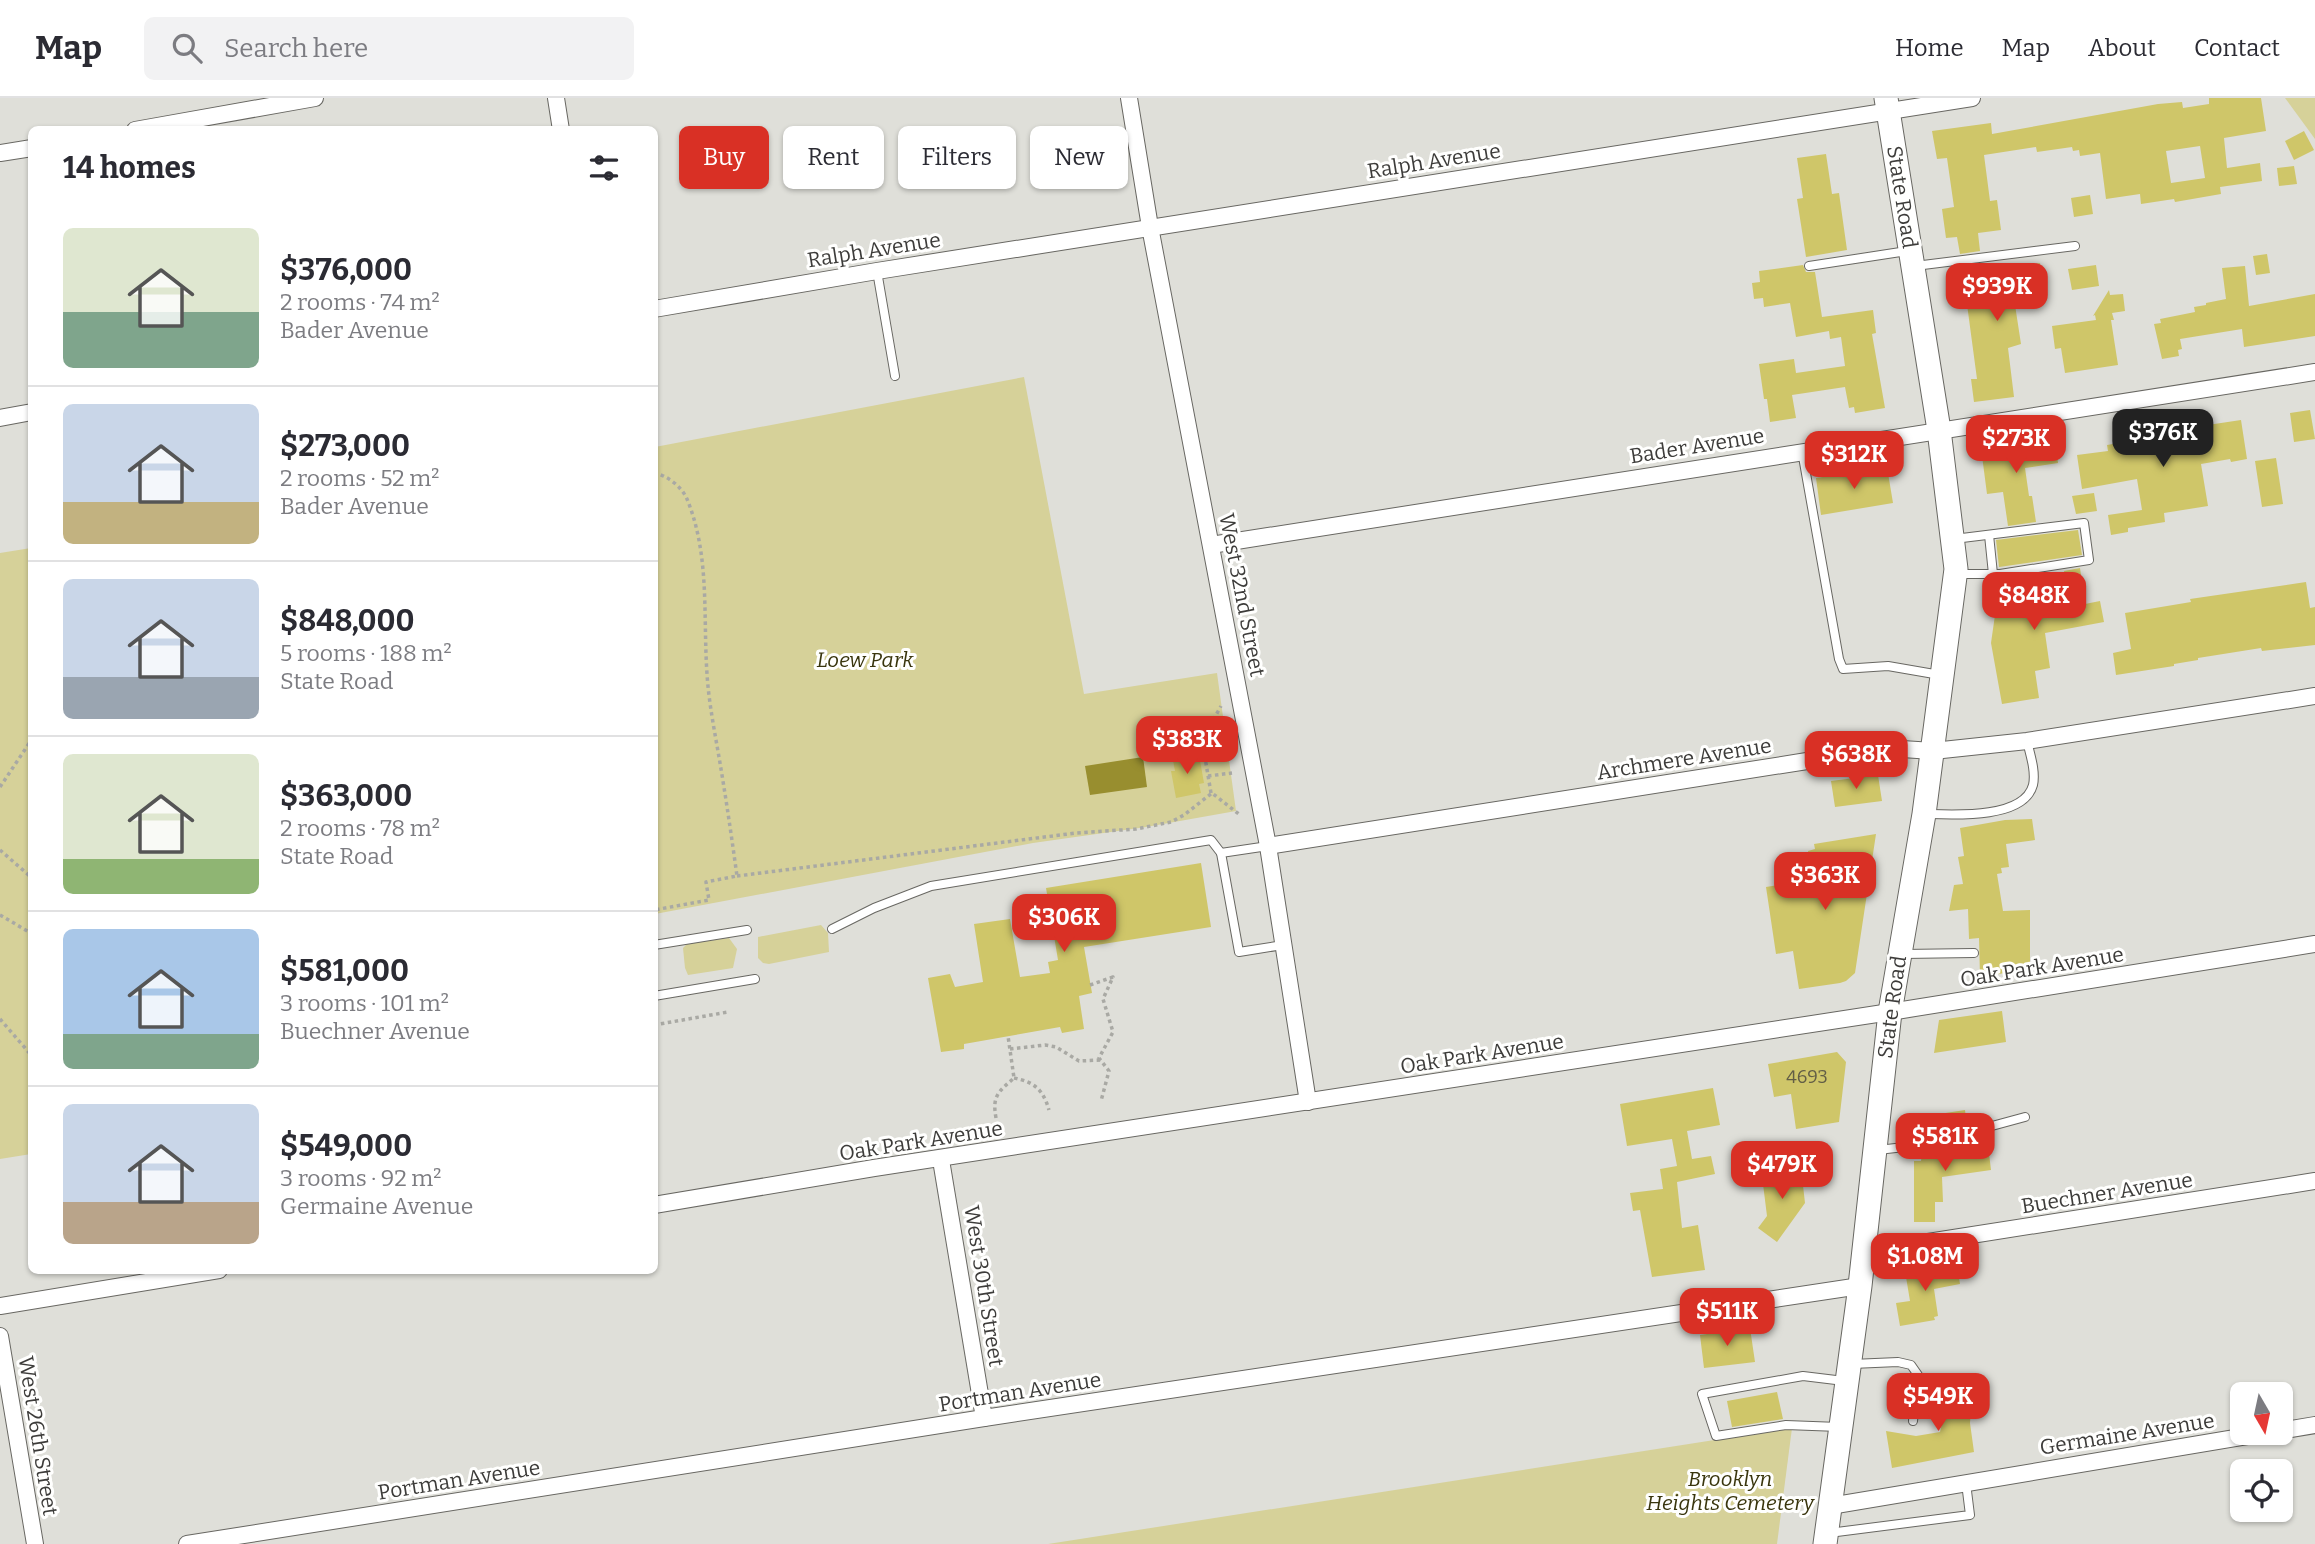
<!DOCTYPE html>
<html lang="en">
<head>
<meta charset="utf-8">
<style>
	:root { --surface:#fff; --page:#f2f2f3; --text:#2b2b33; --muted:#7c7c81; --line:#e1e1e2; --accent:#d93025 }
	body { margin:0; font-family:Bitter,serif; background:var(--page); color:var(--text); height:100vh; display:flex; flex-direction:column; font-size:26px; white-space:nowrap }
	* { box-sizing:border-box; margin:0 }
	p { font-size:23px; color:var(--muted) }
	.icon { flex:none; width:38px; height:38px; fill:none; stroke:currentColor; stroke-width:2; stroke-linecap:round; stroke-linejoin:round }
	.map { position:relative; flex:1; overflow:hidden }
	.details { position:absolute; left:28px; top:28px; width:630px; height:1148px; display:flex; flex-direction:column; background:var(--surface); border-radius:10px; box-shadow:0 2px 5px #0004 }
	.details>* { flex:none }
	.guide { position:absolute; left:679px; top:28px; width:665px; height:63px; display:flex; gap:14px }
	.needle { width:46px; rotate:171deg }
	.tools { position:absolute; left:2230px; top:1284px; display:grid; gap:14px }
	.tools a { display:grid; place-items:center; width:63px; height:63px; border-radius:10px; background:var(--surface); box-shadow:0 2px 5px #0004; font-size:35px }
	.price { position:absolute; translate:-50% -60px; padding:0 16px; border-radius:14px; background:var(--accent); color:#fff; font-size:23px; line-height:46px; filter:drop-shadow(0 2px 4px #0008) }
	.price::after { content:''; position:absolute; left:50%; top:42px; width:21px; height:16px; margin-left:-10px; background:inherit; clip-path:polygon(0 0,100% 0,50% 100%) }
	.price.active { background:#222; color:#fff }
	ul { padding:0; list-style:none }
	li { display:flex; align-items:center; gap:21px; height:175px; padding:0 35px }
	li+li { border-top:2px solid var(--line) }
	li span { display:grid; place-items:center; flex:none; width:196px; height:140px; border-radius:10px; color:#555 }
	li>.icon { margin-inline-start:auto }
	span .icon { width:84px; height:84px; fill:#fffc; stroke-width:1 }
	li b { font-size:30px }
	h2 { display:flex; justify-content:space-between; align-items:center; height:84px; padding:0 35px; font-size:30px }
	.pill { padding:0 24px; border-radius:10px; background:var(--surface); box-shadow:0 2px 5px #0004; font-size:24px; line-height:63px }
	.pill.active { background:var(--accent); color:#fff }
	header { display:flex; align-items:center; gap:42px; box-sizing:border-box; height:98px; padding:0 35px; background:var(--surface); border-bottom:2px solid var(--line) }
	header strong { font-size:33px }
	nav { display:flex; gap:38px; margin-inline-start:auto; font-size:24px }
	.search { width:490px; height:63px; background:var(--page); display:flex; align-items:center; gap:18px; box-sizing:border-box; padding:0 24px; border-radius:10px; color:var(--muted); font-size:26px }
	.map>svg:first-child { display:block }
	.green { fill:#d6d199 }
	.water { fill:#988e2f }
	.building { fill:#cfc669; fill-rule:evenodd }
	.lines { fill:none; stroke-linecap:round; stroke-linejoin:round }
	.lane-casing { stroke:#686762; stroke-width:10 }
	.street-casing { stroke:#686762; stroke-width:18 }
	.secondary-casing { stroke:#686762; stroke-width:25 }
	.path { stroke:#a9a9a4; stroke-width:3.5; stroke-dasharray:3.5 3.5; stroke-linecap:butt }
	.lane { stroke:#fff; stroke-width:8 }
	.street { stroke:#fff; stroke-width:16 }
	.secondary { stroke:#fff; stroke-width:23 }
	.labels { text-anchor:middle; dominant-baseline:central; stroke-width:6; stroke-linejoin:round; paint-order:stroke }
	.number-label { font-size:18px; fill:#625e46 }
	.street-label { font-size:21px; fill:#3d3c3a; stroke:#fffffe }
	.park-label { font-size:21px; font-style:italic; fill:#39350d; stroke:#fffffe }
</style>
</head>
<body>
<header>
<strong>Map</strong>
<div class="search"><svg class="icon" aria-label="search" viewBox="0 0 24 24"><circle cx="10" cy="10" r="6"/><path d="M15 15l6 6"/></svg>Search here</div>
<nav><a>Home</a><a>Map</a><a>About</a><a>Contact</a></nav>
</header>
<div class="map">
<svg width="2315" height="1446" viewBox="0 0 2315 1446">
	<rect width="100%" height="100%" fill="#dfdfd9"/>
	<g class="green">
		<polygon points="2285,0 2315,0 2315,41"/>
		<polygon points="1024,279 1084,596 1217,575 1236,713 1146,729 1033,745 655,816 655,349"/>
		<polygon points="31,450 31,1056 0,1061 0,455"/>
		<polygon points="821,827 828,835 829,854 769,866 763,865 758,860 758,839"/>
		<polygon points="729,840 737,851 733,870 688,877 685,870 683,850 687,846"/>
		<polygon points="1792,1330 1777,1446 1048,1446"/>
	</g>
	<polygon class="water" points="1143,659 1147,689 1090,697 1085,668"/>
	<g class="building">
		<path d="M2209,0H2261L2266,33L2224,40L2227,70L2260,65L2262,83L2220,89L2221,96L2175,104L2174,101L2141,106L2140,96L2106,101L2100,55L2080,58L2079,52L2073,53L2072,49L2037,54L2036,49L1984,57L1990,103L1997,102L2001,132L1978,135L1980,153L1960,156L1957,139L1946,140L1942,111L1954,109L1947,60L1937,61L1932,33L1991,25L1992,36L2158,6L2182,4L2183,10L2209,6ZM2200,48L2205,80L2171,85L2166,53Z"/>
		<polygon points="2304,33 2314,52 2294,62 2285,43"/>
		<polygon points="1826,56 1832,96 1839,95 1847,152 1806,159 1797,101 1803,100 1797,60"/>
		<polygon points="2294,68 2297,86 2279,88 2277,70"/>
		<polygon points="2090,97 2093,116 2074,119 2071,100"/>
		<polygon points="2267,156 2270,175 2256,177 2253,158"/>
		<polygon points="2040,165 2045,202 2015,207 2021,246 2008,250 2014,299 1974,304 1971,281 1977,281 1962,169 1982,166 1983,174"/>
		<polygon points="1803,167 1806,174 1815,174 1822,219 1873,212 1876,235 1872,236 1885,310 1855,315 1854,309 1849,310 1845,289 1792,297 1796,320 1770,324 1767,301 1764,301 1759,266 1794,261 1796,275 1845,268 1841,239 1830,241 1829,233 1796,239 1790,205 1764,209 1763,200 1754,201 1752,185 1760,184 1759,173"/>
		<polygon points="2096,167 2099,188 2072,192 2068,171"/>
		<polygon points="2245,168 2249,208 2315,196 2315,238 2244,249 2242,231 2180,241 2182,251 2178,252 2179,258 2162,261 2154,226 2161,225 2160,221 2195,214 2194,209 2206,207 2206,205 2226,201 2222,170"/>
		<polygon points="2109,192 2110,197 2123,196 2125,213 2112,215 2114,222 2111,222 2118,267 2065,275 2061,250 2055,251 2052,228 2096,222 2095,217 2093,218"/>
		<polygon points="2310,312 2315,341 2294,344 2290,315"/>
		<polygon points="2241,322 2247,361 2231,364 2230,361 2201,366 2208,408 2164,415 2165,424 2128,430 2128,434 2111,437 2108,417 2142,412 2137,381 2082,391 2077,357 2108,353 2107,347 2142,341 2141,337"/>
		<polygon points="2055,341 2058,365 2025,370 2029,398 2032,398 2036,424 2008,428 2003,394 1987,396 1981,350"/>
		<polygon points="2276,360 2283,406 2262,409 2255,363"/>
		<polygon points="1887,369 1893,405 1821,417 1816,380"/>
		<polygon points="2094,395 2097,413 2076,416 2072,398"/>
		<polygon points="2078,432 2082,457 1999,469 1996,442"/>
		<polygon points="2080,470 2085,506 2100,503 2104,524 2045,535 2050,570 2035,573 2039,600 2002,606 1991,545 1996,510 2007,508 2003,482 2035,477 2039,503 2068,499 2064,473"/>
		<polygon points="2306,484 2310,510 2315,509 2315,547 2262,553 2261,550 2198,560 2198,562 2174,566 2174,568 2116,577 2113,555 2131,551 2125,515 2191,504 2190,501"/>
		<polygon points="1199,657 1204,685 1199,686 1201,695 1176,700 1171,673 1175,673 1173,662"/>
		<polygon points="1878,677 1882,703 1835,709 1831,683"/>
		<polygon points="2032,721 2035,742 2006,746 2009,769 2001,770 2002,775 1997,776 2003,813 2030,812 2030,871 1980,879 1979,840 1969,841 1968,811 1949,813 1954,787 1963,786 1958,759 1964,758 1960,730 2005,722"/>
		<polygon points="1876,736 1855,875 1846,883 1840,885 1799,891 1793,853 1776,856 1766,789 1812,782 1808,753 1815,751 1814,746"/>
		<polygon points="1201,765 1211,829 1084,849 1092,895 1079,898 1084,931 1062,935 1060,929 964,946 964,951 941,954 928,880 950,876 955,889 983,884 974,826 1010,821 1020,879 1050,875 1048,864 1058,862 1046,790"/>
		<polygon points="2002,913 2006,944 1934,955 1939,922"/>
		<polygon points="1837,954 1846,964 1839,1024 1796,1031 1791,996 1774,999 1768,966"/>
		<polygon points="1713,990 1720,1027 1687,1033 1692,1061 1711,1058 1715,1076 1677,1084 1682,1130 1698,1127 1705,1172 1652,1179 1640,1112 1633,1113 1630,1095 1663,1091 1660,1071 1677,1068 1672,1041 1627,1048 1620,1006"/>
		<polygon points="1965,1012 1967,1028 1923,1040 1926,1018"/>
		<polygon points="1987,1039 1991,1072 1942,1079 1943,1104 1935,1104 1935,1124 1914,1124 1914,1063 1921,1063 1922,1054"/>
		<polygon points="1801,1070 1805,1105 1777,1144 1758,1130 1767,1118 1762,1078"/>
		<polygon points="1951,1166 1951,1168 1957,1167 1960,1186 1934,1191 1938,1218 1934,1219 1935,1222 1900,1228 1896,1205 1910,1203 1905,1173"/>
		<polygon points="1750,1230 1755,1264 1704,1270 1700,1237"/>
		<polygon points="1968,1286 1971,1311 1970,1325 1974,1354 1892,1370 1886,1333 1916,1338 1940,1334 1945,1313 1940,1290"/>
		<polygon points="1777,1294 1783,1321 1732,1329 1727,1303"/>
	</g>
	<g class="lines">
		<g class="lane-casing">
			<g id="lane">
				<polyline points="1809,168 1907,153"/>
				<polyline points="1915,168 2075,148"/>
				<polyline points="877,173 895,278"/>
				<polyline points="1802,353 1839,561 1843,571 1888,568 1940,577"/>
				<polyline points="1989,437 1993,476"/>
				<polyline points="1954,441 2084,425 2089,462 2000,476 1958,476"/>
				<path d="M1927,716C1954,717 2024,721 2033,687C2036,673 2030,656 2027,643"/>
				<polyline points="1268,748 1221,755 1239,854 1283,847"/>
				<polyline points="832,831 874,810 931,788 1211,742 1221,755"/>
				<polyline points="654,847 747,832"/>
				<polyline points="1903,856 1974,855"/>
				<polyline points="654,898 755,881"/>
				<polyline points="1878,1052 1922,1047 2025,1019"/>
				<polyline points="1852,1266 1898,1264 1911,1267 1918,1277 1913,1323"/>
				<polyline points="1839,1329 1786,1327 1716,1338 1702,1296 1803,1278 1844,1283"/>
				<polyline points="1829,1435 1970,1417 1966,1385"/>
			</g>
		</g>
		<g class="street-casing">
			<g id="street">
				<polyline points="556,0 561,32"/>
				<polyline points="1129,0 1150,129 1268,748 1308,1004"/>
				<polyline points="135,32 315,0"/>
				<polyline points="0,55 32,50"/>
				<polyline points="654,211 877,173 1972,0"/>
				<polyline points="0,320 32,314"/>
				<polyline points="1211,447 2315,274"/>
				<polyline points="1268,748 1807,663 1902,651 1933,653 2027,643 2315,598"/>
				<polyline points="941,1062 984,1320"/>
				<polyline points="654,1107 874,1070 1890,914 2315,846"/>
				<polyline points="1864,1154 2315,1083"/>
				<polyline points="0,1208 219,1172"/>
				<polyline points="0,1238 35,1446"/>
				<polyline points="2280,1333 2315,1327"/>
				<polyline points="1830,1408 2265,1335"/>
				<polyline points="187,1446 984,1320 1860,1188"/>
			</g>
		</g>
		<g class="secondary-casing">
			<polyline id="secondary" points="1825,1446 1860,1188 1890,914 1924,716 1956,471 1939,332 1886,0"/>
		</g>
		<g class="path">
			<path d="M654,375C667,377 682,389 687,401C710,457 703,517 707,576C709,608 716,640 721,671C727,707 732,742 737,778L706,784L709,802L654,812"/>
			<polyline points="1208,678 1232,675"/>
			<polyline points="0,689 32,641"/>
			<polyline points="1211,695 1202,642 1221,608"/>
			<polyline points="0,752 32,780"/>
			<polyline points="737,778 1076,735 1136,731 1171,724 1184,717 1212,695 1240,717"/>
			<polyline points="0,817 29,834 32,833"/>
			<polyline points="1090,887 1113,879 1103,901 1113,934 1099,960 1109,973 1101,1003"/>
			<polyline points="0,921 32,958"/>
			<polyline points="654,927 728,914"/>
			<polyline points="1010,951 1045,947 1056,949 1079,963 1101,962"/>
			<path d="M1014,980C1034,984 1043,991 1049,1012"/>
			<path d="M996,1020C992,998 998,994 1014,980L1008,938"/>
		</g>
		<use href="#lane" class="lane"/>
		<use href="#street" class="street"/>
		<use href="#secondary" class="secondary"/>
	</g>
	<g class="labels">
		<g class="number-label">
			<text x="1807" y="979">4693</text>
		</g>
		<g class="street-label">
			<text transform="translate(1434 63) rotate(-9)">Ralph Avenue</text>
			<text transform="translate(1902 99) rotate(81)">State Road</text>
			<text transform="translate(874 152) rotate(-9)">Ralph Avenue</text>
			<text transform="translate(1697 348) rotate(-9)">Bader Avenue</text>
			<text transform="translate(1242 497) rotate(79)">West 32nd Street</text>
			<text transform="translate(1684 661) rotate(-9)">Archmere Avenue</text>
			<text transform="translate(2042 869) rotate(-9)">Oak Park Avenue</text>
			<text transform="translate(1892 909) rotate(-82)">State Road</text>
			<text transform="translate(1482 956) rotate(-9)">Oak Park Avenue</text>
			<text transform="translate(921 1043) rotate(-9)">Oak Park Avenue</text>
			<text transform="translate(2107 1095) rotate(-9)">Buechner Avenue</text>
			<text transform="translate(984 1188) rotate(81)">West 30th Street</text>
			<text transform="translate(1020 1294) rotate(-9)">Portman Avenue</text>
			<text transform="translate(2127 1336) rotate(-9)">Germaine Avenue</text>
			<text transform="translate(38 1338) rotate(81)">West 26th Street</text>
			<text transform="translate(459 1382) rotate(-9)">Portman Avenue</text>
		</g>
		<g class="park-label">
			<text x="865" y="562">Loew Park</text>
			<text x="1730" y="1381">Brooklyn<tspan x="1730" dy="24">Heights Cemetery</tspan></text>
		</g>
	</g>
</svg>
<div class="tools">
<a><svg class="needle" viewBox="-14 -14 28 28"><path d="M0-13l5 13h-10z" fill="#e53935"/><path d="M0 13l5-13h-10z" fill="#7c7c81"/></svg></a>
<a><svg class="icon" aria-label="locate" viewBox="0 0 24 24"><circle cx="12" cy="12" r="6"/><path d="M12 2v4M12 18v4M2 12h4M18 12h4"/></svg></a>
</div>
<b class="price" style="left:1997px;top:225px">$939K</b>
<b class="price active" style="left:2163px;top:371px">$376K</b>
<b class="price" style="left:2016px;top:377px">$273K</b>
<b class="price" style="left:1854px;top:393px">$312K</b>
<b class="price" style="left:2034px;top:534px">$848K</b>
<b class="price" style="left:1187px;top:678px">$383K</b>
<b class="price" style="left:1856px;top:693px">$638K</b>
<b class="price" style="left:1825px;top:814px">$363K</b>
<b class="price" style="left:1064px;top:856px">$306K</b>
<b class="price" style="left:1945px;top:1075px">$581K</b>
<b class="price" style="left:1782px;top:1103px">$479K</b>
<b class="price" style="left:1925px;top:1195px">$1.08M</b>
<b class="price" style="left:1727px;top:1250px">$511K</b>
<b class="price" style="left:1938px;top:1335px">$549K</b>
<div class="guide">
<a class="pill active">Buy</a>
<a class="pill">Rent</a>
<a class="pill">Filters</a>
<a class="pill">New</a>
</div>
<section class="details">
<h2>14 homes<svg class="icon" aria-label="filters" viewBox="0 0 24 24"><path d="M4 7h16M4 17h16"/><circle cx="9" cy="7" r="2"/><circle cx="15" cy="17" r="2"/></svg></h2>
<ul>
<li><span style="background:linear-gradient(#dfe7d0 60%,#7fa58c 0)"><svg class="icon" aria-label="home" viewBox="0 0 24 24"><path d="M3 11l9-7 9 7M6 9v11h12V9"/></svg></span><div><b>$376,000</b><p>2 rooms · 74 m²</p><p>Bader Avenue</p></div></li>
<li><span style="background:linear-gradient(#c9d6e8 70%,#c2b280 0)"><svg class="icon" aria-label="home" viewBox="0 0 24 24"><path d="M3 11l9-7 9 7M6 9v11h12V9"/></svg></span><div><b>$273,000</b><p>2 rooms · 52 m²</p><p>Bader Avenue</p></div></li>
<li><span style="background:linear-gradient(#c9d6e8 70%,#9aa5b1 0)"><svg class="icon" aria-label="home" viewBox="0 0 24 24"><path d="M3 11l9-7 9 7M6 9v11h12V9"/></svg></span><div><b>$848,000</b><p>5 rooms · 188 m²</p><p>State Road</p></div></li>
<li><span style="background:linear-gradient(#dfe7d0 75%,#8fb573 0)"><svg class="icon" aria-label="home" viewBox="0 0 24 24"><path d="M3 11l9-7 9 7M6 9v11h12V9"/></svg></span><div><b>$363,000</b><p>2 rooms · 78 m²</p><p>State Road</p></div></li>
<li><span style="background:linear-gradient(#a9c7e8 75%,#7fa58c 0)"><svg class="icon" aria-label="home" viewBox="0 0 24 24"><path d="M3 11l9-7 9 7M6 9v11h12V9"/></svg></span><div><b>$581,000</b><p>3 rooms · 101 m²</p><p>Buechner Avenue</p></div></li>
<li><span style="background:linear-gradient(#c9d6e8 70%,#b9a48a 0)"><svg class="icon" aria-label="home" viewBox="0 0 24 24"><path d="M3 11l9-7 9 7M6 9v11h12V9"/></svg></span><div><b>$549,000</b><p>3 rooms · 92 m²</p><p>Germaine Avenue</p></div></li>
</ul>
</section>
</div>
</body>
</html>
